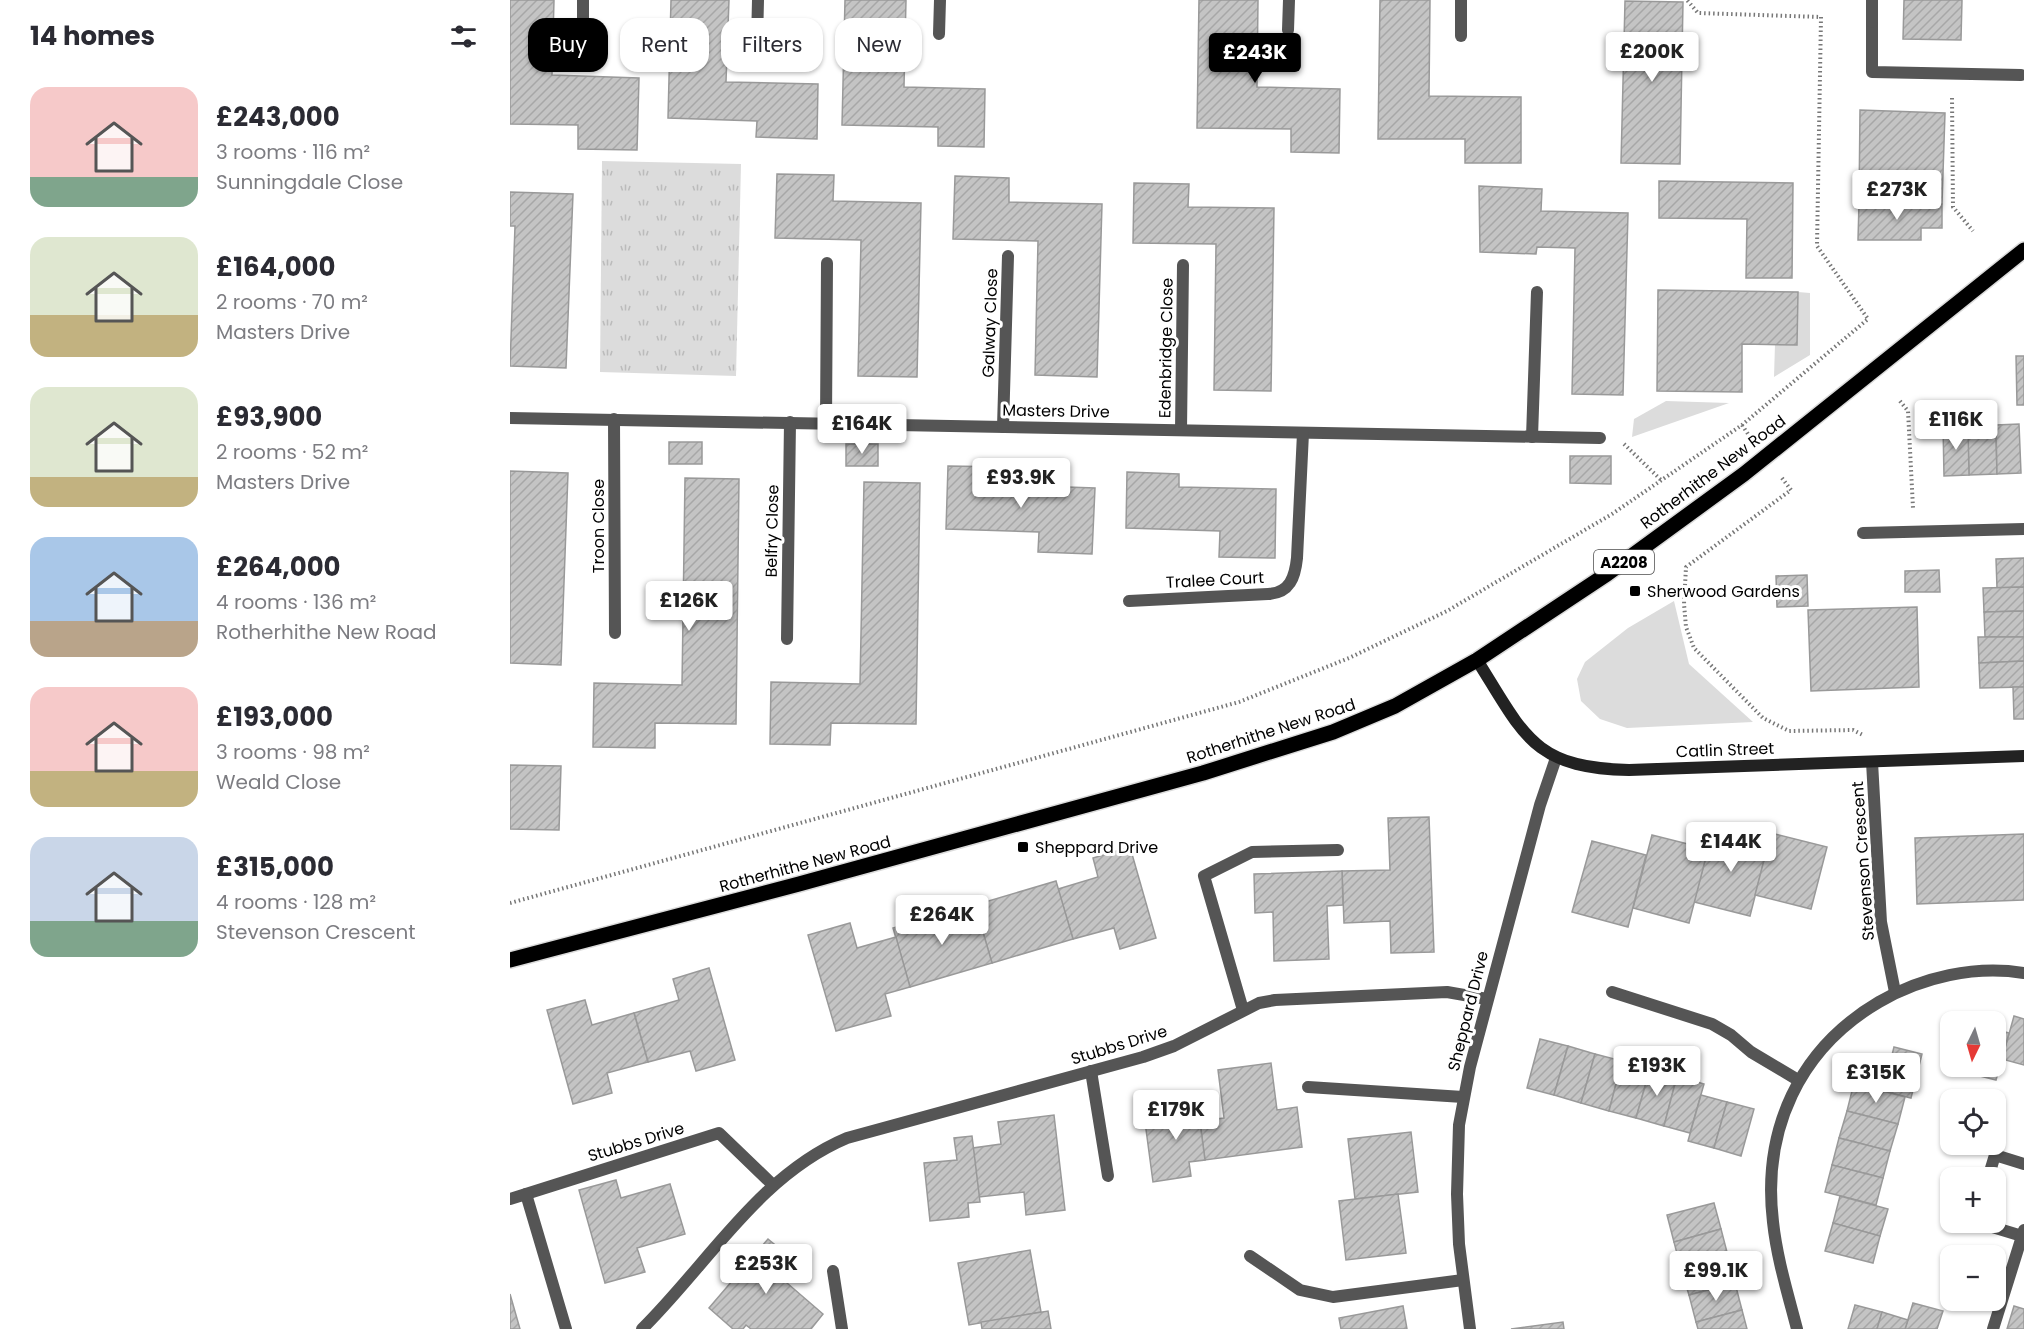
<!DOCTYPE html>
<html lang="en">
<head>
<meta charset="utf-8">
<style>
	:root { --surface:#fff; --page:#f2f2f3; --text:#2b2b33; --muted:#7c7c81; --accent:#000 }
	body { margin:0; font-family:Poppins,sans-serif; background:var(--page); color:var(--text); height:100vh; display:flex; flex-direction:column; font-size:22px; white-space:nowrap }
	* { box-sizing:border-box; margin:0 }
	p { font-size:20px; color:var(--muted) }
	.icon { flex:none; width:33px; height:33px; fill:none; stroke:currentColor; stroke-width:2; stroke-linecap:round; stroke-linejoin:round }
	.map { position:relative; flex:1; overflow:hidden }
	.side { display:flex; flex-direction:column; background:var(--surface); width:510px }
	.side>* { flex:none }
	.top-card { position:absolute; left:18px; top:18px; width:570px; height:54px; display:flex; gap:12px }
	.needle { width:39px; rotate:185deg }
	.buttons { position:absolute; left:1430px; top:1011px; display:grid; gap:12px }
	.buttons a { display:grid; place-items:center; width:66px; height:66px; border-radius:12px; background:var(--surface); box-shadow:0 2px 4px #0004; font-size:30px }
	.price { position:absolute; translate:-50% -51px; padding:0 14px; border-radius:6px; background:#fff; color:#222; font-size:20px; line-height:39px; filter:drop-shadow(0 2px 3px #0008) }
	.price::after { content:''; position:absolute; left:50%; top:36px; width:18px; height:14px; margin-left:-9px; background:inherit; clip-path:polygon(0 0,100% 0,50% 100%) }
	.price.on { background:var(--accent); color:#fff }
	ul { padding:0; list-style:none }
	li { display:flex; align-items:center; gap:18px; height:150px; padding:0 30px }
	li span { display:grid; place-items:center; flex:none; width:168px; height:120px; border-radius:18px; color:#555 }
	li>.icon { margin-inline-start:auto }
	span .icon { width:72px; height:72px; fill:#fffc; stroke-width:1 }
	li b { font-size:26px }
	h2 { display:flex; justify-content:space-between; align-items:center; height:72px; padding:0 30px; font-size:26px }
	.chip { padding:0 21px; border-radius:18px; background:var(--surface); box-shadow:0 2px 4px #0004; font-size:21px; line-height:54px }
	.chip.on { background:var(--accent); color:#fff }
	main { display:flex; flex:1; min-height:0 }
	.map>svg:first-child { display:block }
	.grass { fill:#dcdcdc }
	.park { fill:url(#park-tufts) }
	.building { fill:url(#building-hatch); stroke:#999; stroke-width:1.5 }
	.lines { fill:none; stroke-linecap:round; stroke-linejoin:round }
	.primary-casing { stroke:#dbdbdb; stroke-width:18 }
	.path { stroke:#777; stroke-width:4; stroke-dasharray:1.5 3; stroke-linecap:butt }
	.service { stroke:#555; stroke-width:12 }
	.minor { stroke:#555; stroke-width:12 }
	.secondary { stroke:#222; stroke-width:12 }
	.primary { stroke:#000; stroke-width:15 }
	.poi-dot { fill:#000; stroke:#fff; stroke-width:2 }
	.labels { text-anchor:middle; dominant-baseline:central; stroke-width:6; stroke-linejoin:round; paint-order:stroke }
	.shield { fill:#fff; stroke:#4c4c4c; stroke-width:1.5 }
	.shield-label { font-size:15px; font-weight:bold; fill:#000 }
	.street-label { font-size:16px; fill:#000; stroke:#fff }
	.poi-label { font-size:16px; fill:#000; stroke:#fff; text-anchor:start }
</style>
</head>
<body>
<main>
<section class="side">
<h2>14 homes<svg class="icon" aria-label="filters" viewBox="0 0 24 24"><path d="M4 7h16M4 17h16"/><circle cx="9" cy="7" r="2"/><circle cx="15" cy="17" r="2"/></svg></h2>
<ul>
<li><span style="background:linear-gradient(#f6c9c9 75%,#7fa58c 0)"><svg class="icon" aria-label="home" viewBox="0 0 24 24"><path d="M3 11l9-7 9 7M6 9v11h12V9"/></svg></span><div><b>£243,000</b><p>3 rooms · 116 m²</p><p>Sunningdale Close</p></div></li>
<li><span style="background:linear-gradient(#dfe7d0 65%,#c2b280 0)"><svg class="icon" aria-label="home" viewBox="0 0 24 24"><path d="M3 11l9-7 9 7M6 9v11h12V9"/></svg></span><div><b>£164,000</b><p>2 rooms · 70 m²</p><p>Masters Drive</p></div></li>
<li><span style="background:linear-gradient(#dfe7d0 75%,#c2b280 0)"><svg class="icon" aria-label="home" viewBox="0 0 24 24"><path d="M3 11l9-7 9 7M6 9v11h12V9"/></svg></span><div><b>£93,900</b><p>2 rooms · 52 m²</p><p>Masters Drive</p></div></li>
<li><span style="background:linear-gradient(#a9c7e8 70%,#b9a48a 0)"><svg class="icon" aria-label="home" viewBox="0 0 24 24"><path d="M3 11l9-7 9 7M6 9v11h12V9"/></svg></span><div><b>£264,000</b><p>4 rooms · 136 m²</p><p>Rotherhithe New Road</p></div></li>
<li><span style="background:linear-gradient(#f6c9c9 70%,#c2b280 0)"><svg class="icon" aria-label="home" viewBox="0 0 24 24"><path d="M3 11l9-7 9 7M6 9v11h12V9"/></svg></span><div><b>£193,000</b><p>3 rooms · 98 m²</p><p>Weald Close</p></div></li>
<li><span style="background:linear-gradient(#c9d6e8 70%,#7fa58c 0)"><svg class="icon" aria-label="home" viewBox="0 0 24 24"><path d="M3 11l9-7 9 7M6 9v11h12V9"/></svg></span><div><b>£315,000</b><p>4 rooms · 128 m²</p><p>Stevenson Crescent</p></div></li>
</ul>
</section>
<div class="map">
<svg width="1514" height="1329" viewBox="0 0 1514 1329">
	<defs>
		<pattern id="park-tufts" width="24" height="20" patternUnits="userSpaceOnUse" patternTransform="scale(1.5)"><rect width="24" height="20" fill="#dcdcdc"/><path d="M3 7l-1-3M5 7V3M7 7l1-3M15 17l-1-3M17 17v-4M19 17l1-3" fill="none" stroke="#bbb"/></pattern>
		<pattern id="building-hatch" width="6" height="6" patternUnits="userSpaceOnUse" patternTransform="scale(1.5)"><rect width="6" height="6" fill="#c4c4c4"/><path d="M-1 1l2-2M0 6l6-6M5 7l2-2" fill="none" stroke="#a7a7a7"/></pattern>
	</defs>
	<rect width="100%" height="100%" fill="#fff"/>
	<g class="grass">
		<polygon points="1288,292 1300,293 1300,355 1264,377 1265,344 1287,344"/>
		<polygon points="1156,401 1219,403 1122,437 1124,419"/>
		<polygon points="1164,601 1179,664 1243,722 1117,728 1090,719 1071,701 1067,679 1075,662 1118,628"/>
	</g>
	<polygon class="park" points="92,161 231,164 226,376 90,372"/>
	<g class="building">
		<polygon points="0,0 44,0 42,75 129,78 127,150 68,149 68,125 0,124"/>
		<polygon points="161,0 219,0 216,82 308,84 307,139 246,137 247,121 158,118"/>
		<polygon points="335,0 396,0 394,87 475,89 474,147 428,146 428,127 332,125"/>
		<polygon points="689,0 748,0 747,87 830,89 829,153 781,152 781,129 687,128"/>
		<polygon points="870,0 920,0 919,96 1011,97 1011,163 955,163 955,139 868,139"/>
		<polygon points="1394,0 1452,0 1451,40 1393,39"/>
		<polygon points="1115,1 1173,2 1170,164 1111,163"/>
		<polygon points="1350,110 1435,113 1432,204 1349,203"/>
		<polygon points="267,174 324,175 323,201 411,203 407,377 348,376 351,240 265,238"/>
		<polygon points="445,176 499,178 499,202 592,204 587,377 525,375 528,241 443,239"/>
		<polygon points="1149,181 1283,183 1282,278 1236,278 1237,219 1149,218"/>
		<polygon points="624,183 679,184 678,207 764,208 761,391 704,390 706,244 623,243"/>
		<polygon points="969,186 1032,189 1031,211 1118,213 1113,395 1062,394 1065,248 1027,247 1026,254 970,252"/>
		<polygon points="0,192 63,194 56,368 0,366 5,226 0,226"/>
		<polygon points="1349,203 1432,204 1432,228 1411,228 1411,240 1348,240"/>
		<polygon points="1148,290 1288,292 1287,345 1232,344 1232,392 1147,391"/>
		<polygon points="1506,356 1514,356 1514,405 1507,405"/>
		<polygon points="1485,404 1487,474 1459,475 1457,405"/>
		<polygon points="1509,424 1511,473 1487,474 1486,425"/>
		<polygon points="1433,426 1458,426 1459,475 1434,476"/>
		<rect x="159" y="442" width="33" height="22"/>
		<rect x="336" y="444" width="32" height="22"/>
		<polygon points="1060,456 1101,456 1101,484 1060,483"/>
		<polygon points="438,466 497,467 497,485 585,488 582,554 528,552 529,532 436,529"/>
		<polygon points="0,471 58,473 51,665 0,663"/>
		<polygon points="617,472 669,474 669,487 766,489 765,558 709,557 710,531 616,528"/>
		<polygon points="175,478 229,479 226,724 145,723 145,748 83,747 84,683 172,685"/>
		<polygon points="354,482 410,483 406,724 321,723 320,745 260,744 261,682 350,684"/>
		<polygon points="1514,558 1514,587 1487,588 1486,559"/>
		<polygon points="1429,570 1430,592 1395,592 1395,571"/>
		<polygon points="1297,575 1298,606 1267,607 1266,576"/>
		<polygon points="1514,587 1514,611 1474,612 1473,588"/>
		<polygon points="1407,607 1409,687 1301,691 1298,610"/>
		<polygon points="1514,611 1514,637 1475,637 1474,612"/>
		<polygon points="1468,637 1514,637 1514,661 1469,663"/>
		<polygon points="1514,661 1514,687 1470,688 1469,663"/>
		<polygon points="1503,687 1514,687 1514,719 1504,719"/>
		<polygon points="0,765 51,766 49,830 0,829"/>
		<polygon points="919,817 924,952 881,953 880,921 834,923 832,871 880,870 878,818"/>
		<polygon points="1203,830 1258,845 1240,916 1184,902"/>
		<polygon points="1261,833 1317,847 1301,909 1245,895"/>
		<polygon points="1514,834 1514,900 1407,904 1405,838"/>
		<polygon points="1142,835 1198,849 1179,923 1123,908"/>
		<polygon points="1082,841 1136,855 1118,927 1062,912"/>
		<polygon points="620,847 646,938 610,949 604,928 563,939 548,889 588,877 583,858"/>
		<polygon points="832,871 833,905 817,906 819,959 764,961 763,912 745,913 744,874"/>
		<polygon points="546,881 563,939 482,963 465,905"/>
		<polygon points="465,905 482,963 400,987 383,928"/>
		<polygon points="340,923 347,948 386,937 400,987 375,994 381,1016 326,1031 298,935"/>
		<polygon points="199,968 225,1060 186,1071 180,1051 138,1062 124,1013 169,1000 163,979"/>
		<polygon points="75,1000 82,1025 124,1013 138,1062 97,1073 102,1093 63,1104 37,1010"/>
		<polygon points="1504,1016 1514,1019 1514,1065 1492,1059"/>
		<polygon points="1485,1029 1499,1033 1486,1080 1458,1073 1460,1066 1485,1066"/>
		<polygon points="1030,1039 1058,1046 1044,1095 1017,1088"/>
		<polygon points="1058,1046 1085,1054 1071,1103 1044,1095"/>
		<polygon points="1384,1047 1412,1054 1401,1098 1373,1091"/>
		<polygon points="1085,1054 1112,1061 1099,1111 1071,1103"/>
		<polygon points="1112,1061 1140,1069 1126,1118 1099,1111"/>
		<polygon points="761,1063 767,1110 787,1107 792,1147 695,1160 690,1121 714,1118 708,1070"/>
		<polygon points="1140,1069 1167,1076 1154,1126 1126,1118"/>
		<polygon points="1167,1076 1194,1084 1180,1133 1154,1126"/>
		<polygon points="1344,1083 1395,1097 1388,1124 1337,1111"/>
		<polygon points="686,1093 695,1160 679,1162 681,1176 643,1182 635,1122 668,1117 666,1095"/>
		<polygon points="1191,1095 1217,1102 1204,1148 1178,1141"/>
		<polygon points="1217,1102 1244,1109 1231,1156 1204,1148"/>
		<polygon points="1337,1111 1388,1124 1380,1151 1329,1138"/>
		<polygon points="544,1115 555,1210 516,1215 514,1192 469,1197 463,1148 491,1144 488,1122"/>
		<polygon points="901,1132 908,1192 845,1199 838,1139"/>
		<polygon points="462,1136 470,1202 458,1203 459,1217 420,1221 414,1163 447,1160 444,1138"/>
		<polygon points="1329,1138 1380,1151 1373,1178 1322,1165"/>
		<polygon points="1322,1165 1373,1178 1366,1205 1315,1192"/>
		<polygon points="106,1180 111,1198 160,1184 175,1234 127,1248 135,1272 95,1283 69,1190"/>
		<polygon points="888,1194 896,1253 836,1260 829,1201"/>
		<polygon points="1330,1196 1378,1209 1370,1236 1323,1223"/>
		<polygon points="1204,1203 1211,1229 1164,1242 1157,1215"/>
		<polygon points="1323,1223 1370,1236 1363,1263 1315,1251"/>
		<polygon points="1211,1229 1218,1256 1171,1269 1164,1242"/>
		<polygon points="258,1239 291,1266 277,1283 313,1314 301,1329 241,1329 236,1325 233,1329 223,1329 199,1308"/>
		<polygon points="520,1250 531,1312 459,1325 448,1263"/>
		<polygon points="1218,1256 1225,1283 1179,1295 1171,1269"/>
		<polygon points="1225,1283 1232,1310 1186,1322 1179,1295"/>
		<polygon points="0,1294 10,1329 0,1329"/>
		<polygon points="1403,1303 1433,1311 1427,1329 1395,1329"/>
		<polygon points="1345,1305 1372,1312 1367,1329 1338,1329"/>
		<polygon points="893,1306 897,1329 831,1329 829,1318"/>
		<polygon points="1504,1306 1514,1309 1514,1329 1497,1329"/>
		<polygon points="1232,1310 1237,1329 1188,1329 1186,1322"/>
		<polygon points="538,1311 541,1329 472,1329 471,1322"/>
		<polygon points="1372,1312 1398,1320 1395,1329 1367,1329"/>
		<polygon points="1053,1322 1054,1329 1001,1329"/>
	</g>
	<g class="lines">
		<g class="primary-casing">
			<polyline id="primary" points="0,960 289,884 693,773 823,732 885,706 967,660 1097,574 1234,474 1514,250"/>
		</g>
		<g class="path">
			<polyline points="1442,98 1443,207 1463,231"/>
			<polyline points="1390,401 1398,411 1403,508"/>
			<polyline points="1232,425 1240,437"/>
			<polyline points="1114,444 1152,481"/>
			<polyline points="1272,478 1281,490 1176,567 1174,604 1176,627 1184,648 1253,718 1279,731 1343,730 1353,735"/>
			<polyline points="0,903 729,702 839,658 937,611 1102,514 1232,425 1358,319 1307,246 1311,17 1188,13 1177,0"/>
		</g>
		<g class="service">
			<polyline points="1362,22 1362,72 1511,75"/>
			<polyline points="733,1010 694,876 742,852 828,850"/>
			<polyline points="581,1071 598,1176"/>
			<polyline points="798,1087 953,1097"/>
		</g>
		<g class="minor">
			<polyline points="951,0 951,36"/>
			<polyline points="73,22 73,0"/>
			<polyline points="1362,22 1362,0"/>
			<polyline points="778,30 779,0"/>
			<polyline points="429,34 430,0"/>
			<polyline points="247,42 248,0"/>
			<polyline points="0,418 1090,438"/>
			<polyline points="104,419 105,633"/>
			<polyline points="316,423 317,263"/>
			<polyline points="493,427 498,256"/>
			<polyline points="671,430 673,265"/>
			<polyline points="1022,437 1027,292"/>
			<polyline points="1353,533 1514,529"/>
			<path d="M619,601L758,594C780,593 785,577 787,558L793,433"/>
			<polyline points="277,639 280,422"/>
			<polyline points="1362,762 1371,922 1385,992"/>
			<polyline points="1102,992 1202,1024 1221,1035 1241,1052 1288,1080"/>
			<polyline points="1478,1178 1485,1155 1514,1164"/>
			<polyline points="16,1194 209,1133 263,1185"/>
			<polyline points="0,1199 16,1194 56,1329"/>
			<polyline points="1466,1222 1512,1236"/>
			<polyline points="740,1256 790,1290 823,1297 953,1280"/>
			<polyline points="323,1271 332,1329"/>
			<path d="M132,1329C198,1264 249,1175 337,1138L633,1057L664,1046L749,1003L765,1000L937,992L977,999"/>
			<polyline points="960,1329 949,1244 947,1194 949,1125 960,1067 1030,805 1046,758"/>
			<path d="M1287,1329C1278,1294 1267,1259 1263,1222C1252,1130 1289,1049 1369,1002C1412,977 1465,965 1514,973"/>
			<polyline points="1483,1329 1514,1230"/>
		</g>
		<path class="secondary" d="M967,660C1014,735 1023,768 1119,770L1514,756"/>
		<use href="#primary" class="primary"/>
	</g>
	<g class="poi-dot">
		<rect x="1119" y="585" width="12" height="12" rx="3"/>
		<rect x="507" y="841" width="12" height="12" rx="3"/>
	</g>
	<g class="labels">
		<rect class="shield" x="1084" y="550" width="60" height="24" rx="4.5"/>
		<g class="shield-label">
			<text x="1114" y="562">A2208</text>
		</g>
		<g class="street-label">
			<text transform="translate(480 323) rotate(-88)">Galway Close</text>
			<text transform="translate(656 348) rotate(-89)">Edenbridge Close</text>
			<text transform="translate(546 411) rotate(1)">Masters Drive</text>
			<text transform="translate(1203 472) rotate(-37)">Rotherhithe New Road</text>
			<text transform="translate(88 526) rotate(-90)">Troon Close</text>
			<text transform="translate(262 531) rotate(-89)">Belfry Close</text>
			<text transform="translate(705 580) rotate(-3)">Tralee Court</text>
			<text transform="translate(761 731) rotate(-18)">Rotherhithe New Road</text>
			<text transform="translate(1215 750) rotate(-2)">Catlin Street</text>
			<text transform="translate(1353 861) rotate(-94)">Stevenson Crescent</text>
			<text transform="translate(295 864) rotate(-15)">Rotherhithe New Road</text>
			<text transform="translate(958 1011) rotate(-76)">Sheppard Drive</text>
			<text transform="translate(609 1045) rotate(-17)">Stubbs Drive</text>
			<text transform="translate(126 1142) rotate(-17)">Stubbs Drive</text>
		</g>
		<g class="poi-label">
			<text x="1137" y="591">Sherwood Gardens</text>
			<text x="525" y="847">Sheppard Drive</text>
		</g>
	</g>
</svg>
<div class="buttons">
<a><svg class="needle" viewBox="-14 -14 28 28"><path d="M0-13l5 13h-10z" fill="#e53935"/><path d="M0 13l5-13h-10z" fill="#7c7c81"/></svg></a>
<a><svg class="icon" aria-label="locate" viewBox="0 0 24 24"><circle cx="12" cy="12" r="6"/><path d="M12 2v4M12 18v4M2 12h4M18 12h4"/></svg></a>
<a>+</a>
<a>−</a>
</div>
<b class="price" style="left:1142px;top:83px">£200K</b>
<b class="price on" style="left:745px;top:84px">£243K</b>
<b class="price" style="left:1387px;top:221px">£273K</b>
<b class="price" style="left:1446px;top:451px">£116K</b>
<b class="price" style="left:352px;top:455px">£164K</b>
<b class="price" style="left:511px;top:509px">£93.9K</b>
<b class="price" style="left:179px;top:632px">£126K</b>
<b class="price" style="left:1221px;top:873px">£144K</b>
<b class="price" style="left:432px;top:946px">£264K</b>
<b class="price" style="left:1147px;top:1097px">£193K</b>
<b class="price" style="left:1366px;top:1104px">£315K</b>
<b class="price" style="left:666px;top:1141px">£179K</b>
<b class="price" style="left:256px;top:1295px">£253K</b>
<b class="price" style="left:1206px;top:1302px">£99.1K</b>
<div class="top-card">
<a class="chip on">Buy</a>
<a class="chip">Rent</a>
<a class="chip">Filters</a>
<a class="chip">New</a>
</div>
</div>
</main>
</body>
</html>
